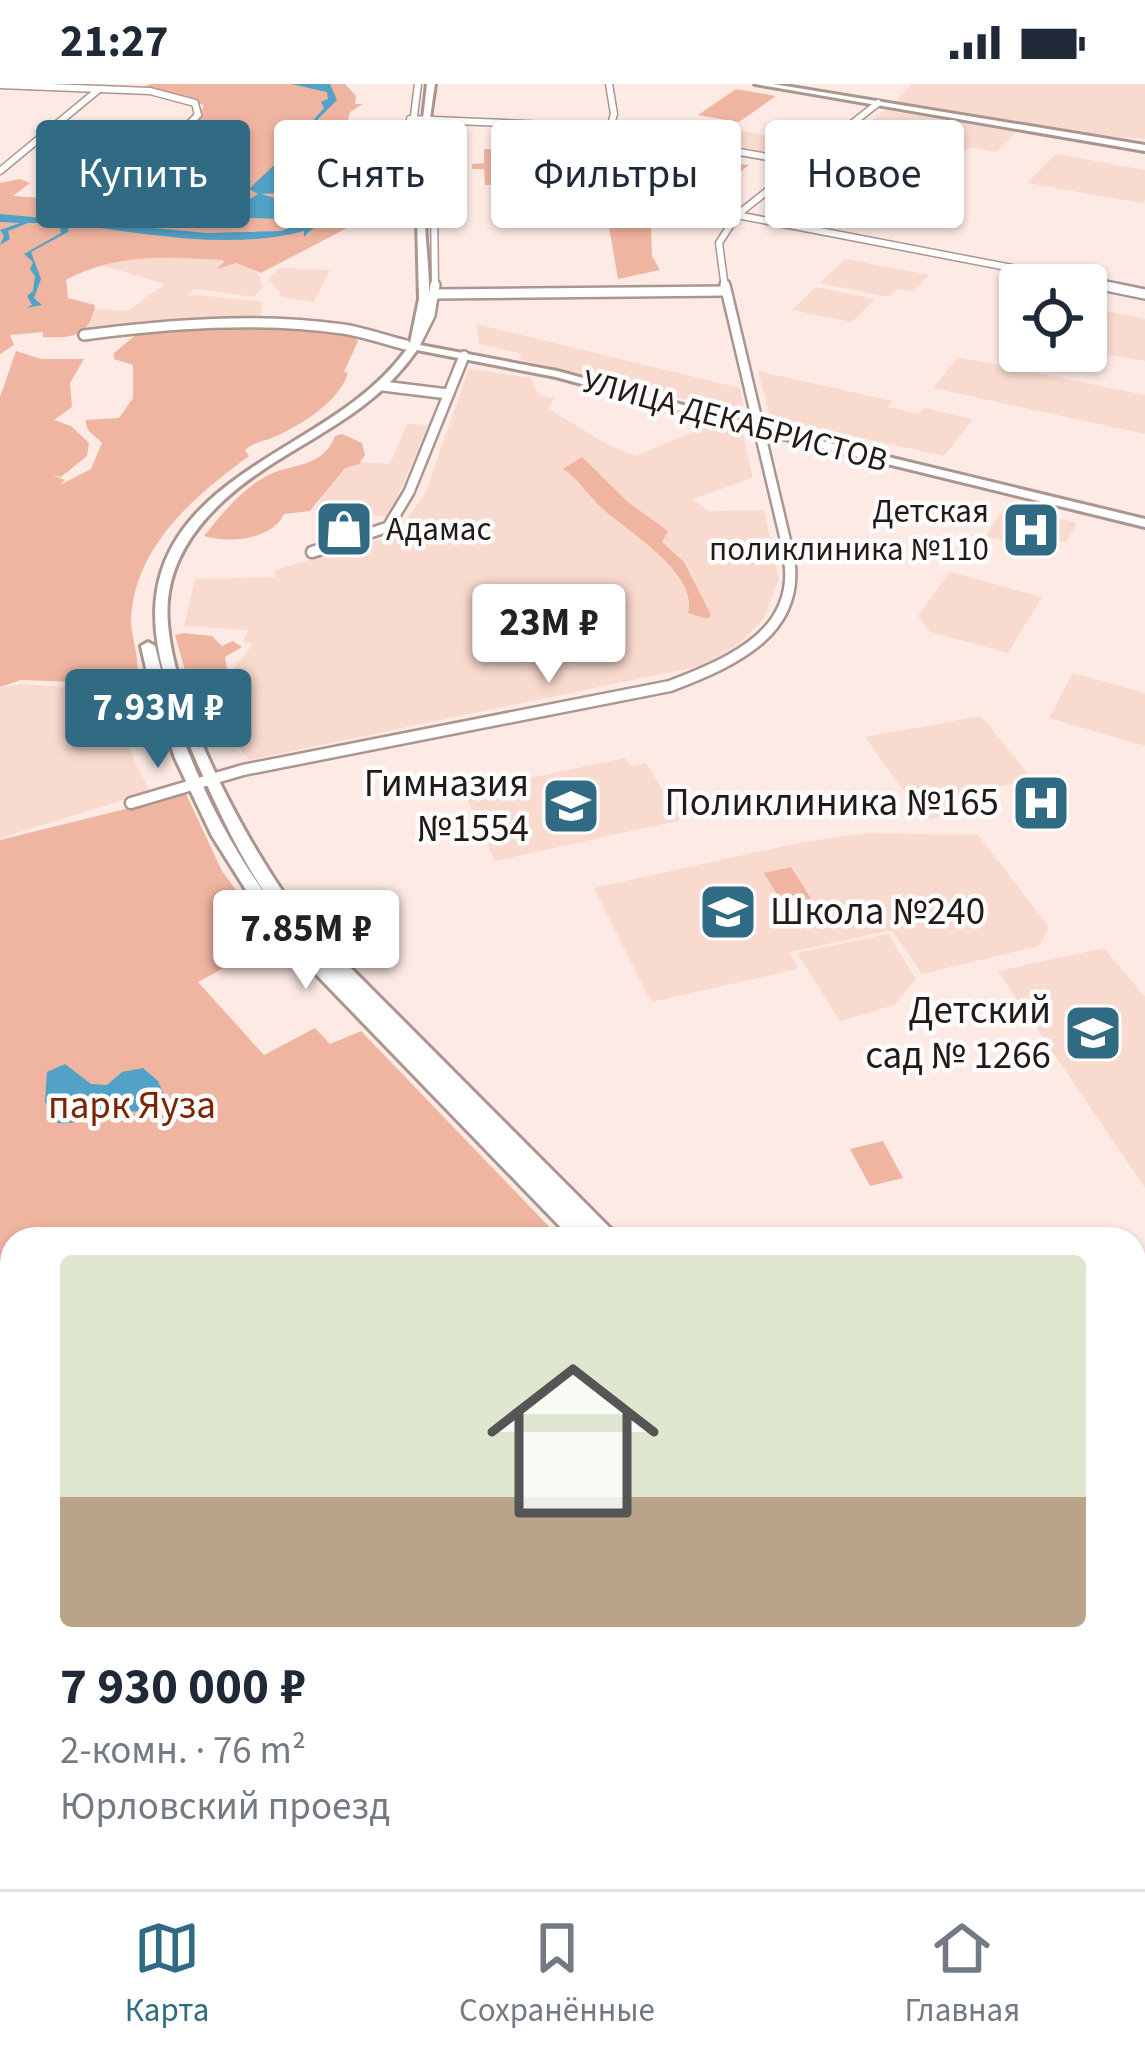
<!DOCTYPE html>
<html lang="ru">
<head>
<meta charset="utf-8">
<style>
	:root { --surface:#fff; --page:#f6f6f7; --text:#1f2937; --muted:#747a83; --line:#e0e1e3; --accent:#306a83 }
	body { margin:0; font-family:"Source Sans 3",sans-serif; background:var(--page); color:var(--text); height:100vh; display:flex; flex-direction:column; font-size:45px; white-space:nowrap }
	* { box-sizing:border-box; margin:0 }
	p { font-size:39px; color:var(--muted) }
	.icon { flex:none; width:66px; height:66px; fill:none; stroke:currentColor; stroke-width:2; stroke-linecap:round; stroke-linejoin:round }
	.map { position:relative; flex:1; overflow:hidden }
	.panel { position:absolute; left:0px; top:1143px; width:1146px; height:663px; display:flex; flex-direction:column; background:var(--surface); border-radius:36px 36px 0 0; box-shadow:0 3px 9px #0004 }
	.panel>* { flex:none }
	.guide { position:absolute; left:36px; top:36px; width:1074px; height:108px; display:flex; gap:24px }
	.controls { position:absolute; left:999px; top:180px; display:grid; gap:24px }
	.controls a { display:grid; place-items:center; width:108px; height:108px; border-radius:12px; background:var(--surface); box-shadow:0 3px 9px #0004; font-size:60px }
	.price { position:absolute; translate:-50% -102px; padding:0 27px; border-radius:12px; background:#fff; color:#222; font-size:39px; line-height:78px; filter:drop-shadow(0 3px 6px #0008) }
	.price::after { content:''; position:absolute; left:50%; top:72px; width:36px; height:27px; margin-left:-18px; background:inherit; clip-path:polygon(0 0,100% 0,50% 100%) }
	.price.on { background:var(--accent); color:#fff }
	ul { padding:0; list-style:none }
	li { display:grid; align-content:center; gap:24px; height:636px; padding:0 60px }
	li+li { border-top:3px solid var(--line) }
	li span { display:grid; place-items:center; height:372px; border-radius:12px; color:#555 }
	li>.icon { margin-inline-start:auto }
	span .icon { width:216px; height:216px; fill:#fffc; stroke-width:1 }
	li b { font-size:51px }
	.chip { padding:0 42px; border-radius:12px; background:var(--surface); box-shadow:0 3px 9px #0004; font-size:42px; line-height:108px }
	.chip.on { background:var(--accent); color:#fff }
	.status { display:flex; justify-content:space-between; align-items:center; height:84px; padding:0 60px; background:var(--surface); direction:ltr }
	.status svg { height:33px; fill:currentColor }
	.tabs { display:flex; justify-content:space-around; align-items:center; height:168px; border-top:3px solid var(--line); background:var(--surface); font-size:33px; color:var(--muted) }
	.tabs a { display:grid; justify-items:center; gap:6px }
	.tabs .on { color:var(--accent) }
	.map>svg:first-child { display:block }
	.built { fill:#f9dacf }
	.green { fill:#f0b5a1 }
	.water { fill:#51a2c6 }
	.lines { fill:none; stroke-linecap:round; stroke-linejoin:round }
	.stream { stroke:#51a2c6; stroke-width:3 }
	.river { fill:#51a2c6; fill-rule:evenodd }
	.minor-far2-casing { stroke:#ab968f; stroke-width:9 }
	.minor-far1-casing { stroke:#ab968f; stroke-width:14 }
	.minor-casing { stroke:#ab968f; stroke-width:15 }
	.major-casing { stroke:#ab968f; stroke-width:6 }
	.minor-far2 { stroke:#fff; stroke-width:6 }
	.minor-far1 { stroke:#fff; stroke-width:9 }
	.minor { stroke:#fff; stroke-width:10 }
	.major { fill:#fff; fill-rule:evenodd }
	.labels { text-anchor:middle; dominant-baseline:central; stroke-width:9; stroke-linejoin:round; paint-order:stroke }
	.far-street-label { font-size:33px; fill:#221a17; stroke:#fcfcfc }
	.far-poi-label { font-size:33px; fill:#221a17; stroke:#fcfcfc; text-anchor:end }
	.poi-label { font-size:39px; fill:#221a17; stroke:#fcfcfc; text-anchor:end }
	.park-label { font-size:39px; fill:#7a2500; stroke:#fcfcfc }
</style>
</head>
<body>
<div class="status"><b>21:27</b><svg viewBox="0 0 49 12"><path d="M0 12V9h3v3zM5 12V6h3v6zM10 12V3h3v9zM15 12V0h3v12zM26 1h20v11H26zM47 4h2v5h-2z"/></svg></div>
<div class="map">
<svg width="1145" height="1805" viewBox="0 0 1145 1805">
	<rect width="100%" height="100%" fill="#fdeae4"/>
	<g class="built">
		<polygon points="912,0 1145,0 1145,55 1087,51 895,19"/>
		<polygon points="885,26 1016,48 997,68 969,63 946,86 834,66"/>
		<polygon points="721,43 792,56 796,59 780,71 704,55"/>
		<polygon points="1056,70 1145,86 1145,116 1142,119 1027,99"/>
		<polygon points="138,169 229,175 258,189 263,204 253,213 195,205 188,210 263,218 260,236 86,244 88,224 128,227 165,200 101,181"/>
		<polygon points="845,175 929,191 913,208 897,205 889,213 820,199"/>
		<polygon points="280,184 330,186 314,218 278,212 281,209 268,195"/>
		<polygon points="816,203 875,215 852,238 792,226"/>
		<polygon points="1086,223 1145,235 1145,277 1086,267"/>
		<polygon points="476,240 740,304 745,330 519,275 523,270 479,260"/>
		<polygon points="958,273 1145,311 1145,350 933,304"/>
		<polygon points="469,285 531,294 539,311 554,314 549,325 608,361 636,372 710,341 743,350 753,394 692,415 708,427 764,426 779,495 764,534 739,560 700,582 249,676 205,622 253,560 243,558 248,546 184,542 195,495 275,493 275,486 395,451 425,410"/>
		<polygon points="758,287 892,317 888,323 918,330 924,324 973,335 944,372 839,349 770,333"/>
		<polygon points="407,340 428,341 389,433 314,426 345,377 390,380"/>
		<polygon points="1006,421 1042,430 1077,439 1066,458 1037,454 1032,463 985,453"/>
		<polygon points="950,488 1042,513 1008,569 930,548 918,532"/>
		<polygon points="1073,589 1145,609 1145,662 1049,634"/>
		<polygon points="21,600 124,607 103,630 111,628 150,708 0,754 0,604"/>
		<polygon points="981,632 1033,696 947,713 957,730 924,736 865,653"/>
		<polygon points="625,674 630,682 646,679 681,736 495,777 464,708"/>
		<polygon points="869,749 978,751 1049,843 1039,862 922,890 892,846 790,868 798,885 651,918 594,804 803,758"/>
		<polygon points="888,850 916,895 894,921 840,937 797,869"/>
		<polygon points="1104,864 1145,913 1145,1104 998,887"/>
	</g>
	<g class="green">
		<path d="M150,0H345L356,12L355,20H363L350,28L347,40L371,65L376,108L389,114L373,115L347,144L261,189L236,179L217,185L225,177L222,176C166,173 117,169 66,196L68,214L95,221C89,253 74,254 43,253V248L10,251L14,261L0,270V99L20,95L30,99L13,112L71,116L118,84L90,85L93,89L86,93L97,97L83,104L57,92L91,81L93,75L78,72L95,64V68L141,67L148,60H159L153,68H185L194,56L171,55L195,39L204,21L141,5Z"/>
		<polygon points="736,5 776,12 739,38 698,31"/>
		<polygon points="608,49 652,57 649,61 661,56 691,61 691,64 657,83 629,107 595,107 601,89 591,52"/>
		<polygon points="532,60 571,64 573,78 585,78 586,83 574,84 576,99 531,105 530,100 485,101 484,85 472,85 472,80 484,79 484,65 532,66"/>
		<polygon points="707,69 720,72 716,78 749,81 717,105 727,108 723,111 712,109 700,118 646,103 661,102 683,86 674,83 689,82"/>
		<polygon points="625,132 651,142 652,172 660,186 618,195 609,143 626,141"/>
		<path d="M237,241L351,249L358,257L344,288L348,289C339,318 300,342 272,354C261,358 254,358 245,366L249,372C195,412 134,462 131,536C131,557 144,581 133,600L21,596L0,603V313L16,267L41,275H84L70,299L72,323L54,336L71,342L89,359L87,372L61,393L52,391L65,396L60,401L91,385L102,359L88,346L85,336L119,334L133,314V281L114,275V269L143,245Z"/>
		<path d="M342,350L362,359L365,371L359,380L345,384L310,427L284,430C273,455 230,460 204,452C222,430 240,407 265,393C290,378 322,386 335,352Z"/>
		<path d="M582,373L629,419L668,447L662,458L684,478L711,531L708,535L688,529C699,489 628,448 603,425C588,412 580,396 563,385Z"/>
		<polygon points="184,549 212,552 222,562 233,557 242,563 225,573 227,586 209,609 200,606 198,598 186,590 175,551"/>
		<polygon points="186,710 222,787 274,857 198,898 264,971 315,944 330,960 361,947 561,1155 12,1155 12,1527 0,1529 0,756"/>
		<polygon points="791,783 823,834 795,840 764,789"/>
		<polygon points="883,1057 903,1094 870,1102 850,1065"/>
		<polygon points="1134,1752 1145,1763 1145,1805 854,1805 892,1794 1134,1794"/>
		<polygon points="94,1794 832,1794 843,1805 97,1805"/>
	</g>
	<g class="water">
		<path d="M291,0H330L337,16L318,35L314,48C341,62 351,108 333,131C325,141 311,143 304,153V147C229,167 144,149 69,140L68,148L31,168L41,195L34,214L42,221L26,224L32,221L27,212L33,207L35,192L30,185L33,178L24,170L61,149L59,139H28L8,147L10,155L0,161L4,152L0,146L20,139L0,138V130L207,149L281,147L322,133C340,99 328,74 305,46L324,24L321,18L328,15L327,8Z"/>
		<polygon points="273,82 305,84 313,94 296,98 284,109 261,110 285,117 279,135 222,133 258,110 249,105"/>
		<path d="M65,980L91,1000L107,1001L122,988L143,984L158,997L164,1011L155,1024C138,1029 123,1027 106,1030C88,1033 76,1041 57,1039L45,1018L47,988Z"/>
	</g>
	<g class="lines">
		<polyline class="stream" points="310,87 332,84"/>
		<g class="river">
			<polygon points="12,1330 12,1352 0,1353 0,1331"/>
			<polygon points="526,1794 562,1794 567,1805 531,1805"/>
		</g>
		<g class="minor-far2-casing">
			<g id="minor-far2">
				<polyline points="609,0 614,30 610,44"/>
				<polyline points="0,1 150,7 195,19 198,31 167,62 162,74"/>
				<polyline points="410,35 597,43 802,79"/>
				<polyline points="411,56 418,0"/>
				<polyline points="0,87 98,6"/>
				<polyline points="420,91 434,117 435,204"/>
				<polyline points="737,131 1116,204"/>
				<polyline points="725,204 719,159 737,131 878,19"/>
			</g>
		</g>
		<g class="minor-far1-casing">
			<g id="minor-far1">
				<polyline points="725,201 788,467"/>
				<polyline points="1101,201 1145,210"/>
				<polyline points="435,210 726,207"/>
				<path d="M84,251C169,240 257,233 343,245C364,248 385,256 406,261"/>
				<polyline points="417,257 430,231 435,201"/>
				<polyline points="383,302 448,310"/>
				<polyline points="316,467 388,443 409,408 464,272"/>
			</g>
		</g>
		<g class="minor-casing">
			<g id="minor">
				<polyline points="312,468 325,464"/>
				<path d="M131,719L243,686L670,602C735,577 807,546 787,464"/>
			</g>
		</g>
		<g class="major-casing">
			<g id="major">
				<path d="M427,0H435C428,43 424,87 425,131C425,174 437,219 420,261L557,287L776,346L1145,435V443L769,351L556,293L417,266C364,342 288,358 224,416C197,441 175,471 169,508C154,594 252,773 306,839L621,1155H598L593,1151L595,1155H572L280,853L258,825L212,752L175,674L149,597L141,562L148,558L155,562C177,655 216,745 274,822C241,776 218,726 196,676C146,561 123,474 240,392C299,350 364,324 407,265L401,261L410,259L419,215L416,95Z"/>
				<polygon points="755,0 773,0 1145,61 1145,67"/>
				<polygon points="1145,1254 1145,1274 1134,1277 1134,1257"/>
				<polygon points="1145,1383 1145,1405 1134,1409 1134,1387"/>
				<polygon points="12,1526 12,1552 0,1555 0,1529"/>
				<polygon points="12,1553 12,1579 0,1582 0,1556"/>
				<polygon points="1134,1669 1145,1674 1145,1706 1134,1701"/>
				<polygon points="1134,1703 1145,1709 1145,1743 1134,1737"/>
			</g>
		</g>
		<use href="#minor-far2" class="minor-far2"/>
		<use href="#minor-far1" class="minor-far1"/>
		<use href="#minor" class="minor"/>
		<use href="#major" class="major"/>
	</g>
	<defs>
		<g id="shop-square" transform="scale(3)"><rect x="-9" y="-9" width="18" height="18" rx="4" fill="#306a83" stroke="#fcfcfc"/><path d="M-5-2.5h2.3a2.7 3.5 0 0 1 5.4 0H5L5.5 6h-11ZM-1.5-2.5h3a1.5 2.3 0 0 0-3 0Z" fill="#fff"/></g>
		<g id="hospital-square" transform="scale(3)"><rect x="-9" y="-9" width="18" height="18" rx="4" fill="#306a83" stroke="#fcfcfc"/><path d="M-5-5h3v3.5h4V-5h3V5h-3V1.5h-4V5h-3Z" fill="#fff"/></g>
		<g id="school-square" transform="scale(3)"><rect x="-9" y="-9" width="18" height="18" rx="4" fill="#306a83" stroke="#fcfcfc"/><path d="M0-5L7-2L0 1L-7-2ZM-4 1L0 2.5L4 1V4Q0 6-4 4Z" fill="#fff"/></g>
	</defs>
	<g fill-rule="evenodd">
		<use href="#shop-square" x="344" y="445"/>
		<use href="#hospital-square" x="1031" y="446"/>
		<use href="#hospital-square" x="1041" y="719"/>
		<use href="#school-square" x="571" y="722"/>
		<use href="#school-square" x="728" y="828"/>
		<use href="#school-square" x="1093" y="949"/>
	</g>
	<g class="labels">
		<g class="far-street-label">
			<text transform="translate(735 337) rotate(15)">УЛИЦА ДЕКАБРИСТОВ</text>
		</g>
		<g class="far-poi-label">
			<text x="989" y="427">Детская<tspan x="989" dy="38">поликлиника №110</tspan></text>
			<text x="386" y="445" text-anchor="start">Адамас</text>
		</g>
		<g class="poi-label">
			<text x="529" y="700">Гимназия<tspan x="529" dy="45">№1554</tspan></text>
			<text x="999" y="719">Поликлиника №165</text>
			<text x="770" y="828" text-anchor="start">Школа №240</text>
			<text x="1051" y="927">Детский<tspan x="1051" dy="45">сад № 1266</tspan></text>
		</g>
		<g class="park-label">
			<text x="132" y="1022">парк Яуза</text>
		</g>
	</g>
</svg>
<div class="controls">
<a><svg class="icon" aria-label="locate" viewBox="0 0 24 24"><circle cx="12" cy="12" r="6"/><path d="M12 2v4M12 18v4M2 12h4M18 12h4"/></svg></a>
</div>
<b class="price" style="left:549px;top:602px">23M ₽</b>
<b class="price on" style="left:158px;top:687px">7.93M ₽</b>
<b class="price" style="left:306px;top:908px">7.85M ₽</b>
<div class="guide">
<a class="chip on">Купить</a>
<a class="chip">Снять</a>
<a class="chip">Фильтры</a>
<a class="chip">Новое</a>
</div>
<section class="panel">
<ul>
<li><span style="background:linear-gradient(#dfe7d0 65%,#b9a48a 0)"><svg class="icon" aria-label="home" viewBox="0 0 24 24"><path d="M3 11l9-7 9 7M6 9v11h12V9"/></svg></span><div><b>7 930 000 ₽</b><p>2-комн. · 76 m²</p><p>Юрловский проезд</p></div></li>
</ul>
</section>
</div>
<nav class="tabs">
<a class="on"><svg class="icon" aria-label="map" viewBox="0 0 24 24"><path d="M3 6l6-2 6 2 6-2v14l-6 2-6-2-6 2zM9 4v14M15 6v14"/></svg>Карта</a>
<a><svg class="icon" aria-label="saved" viewBox="0 0 24 24"><path d="M7 4h10v16l-5-4-5 4z"/></svg>Сохранённые</a>
<a><svg class="icon" aria-label="home" viewBox="0 0 24 24"><path d="M3 11l9-7 9 7M6 9v11h12V9"/></svg>Главная</a>
</nav>
</body>
</html>
